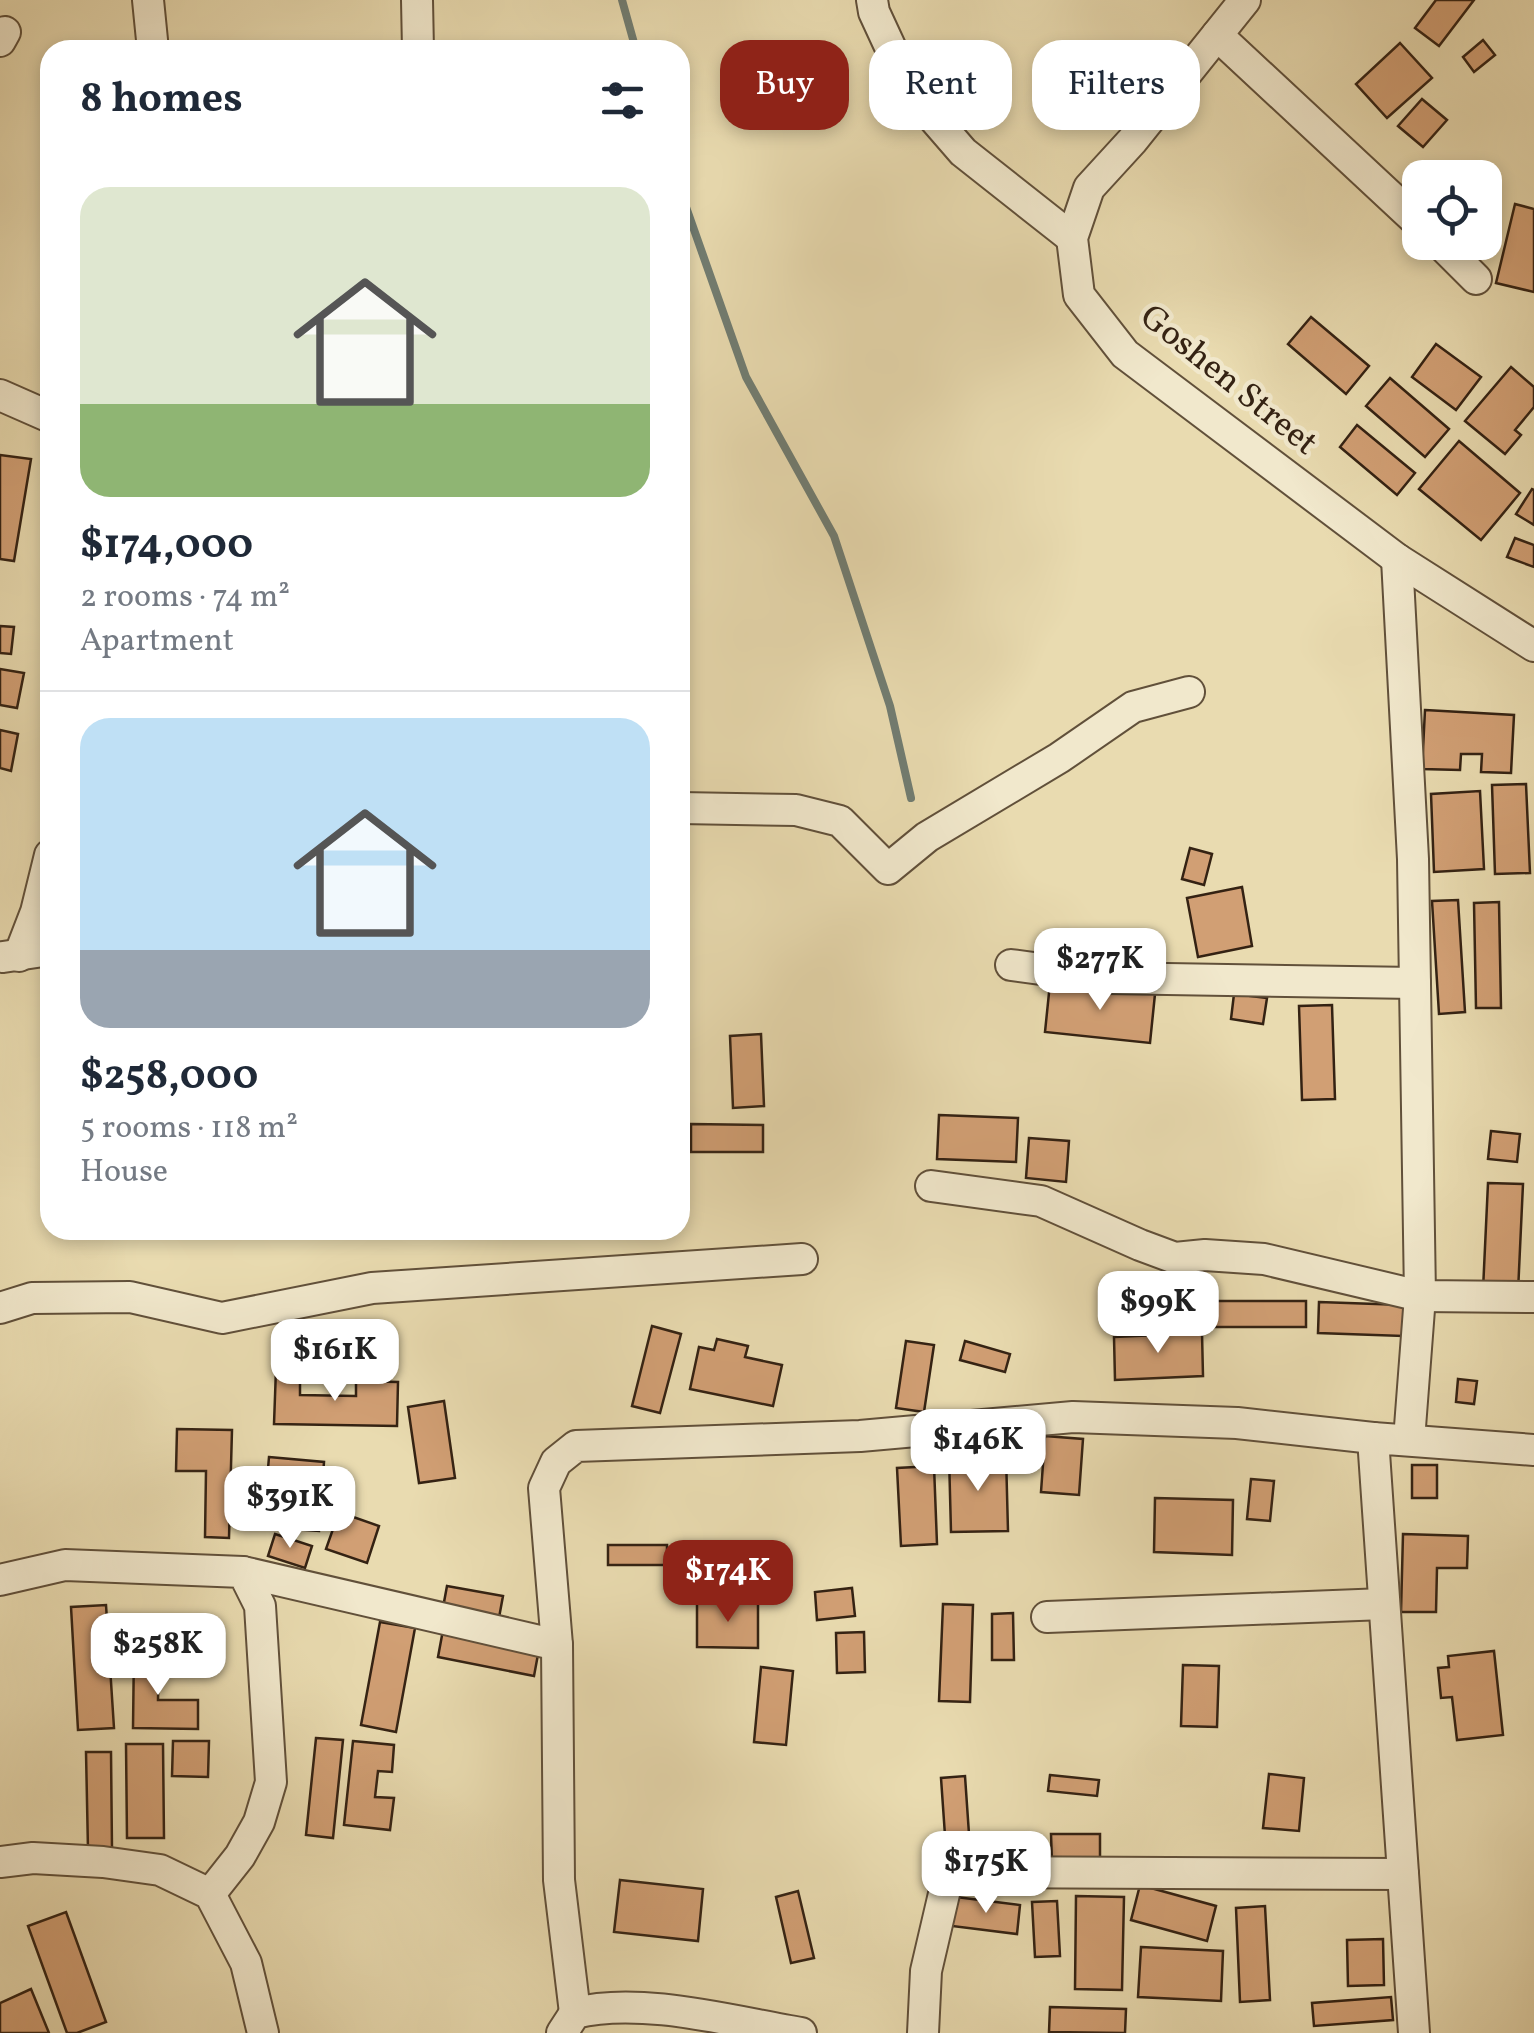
<!DOCTYPE html>
<html lang="en">
<head>
<meta charset="utf-8">
<style>
	:root { --surface:#fff; --page:#f2f2f3; --text:#1f2937; --muted:#747a83; --line:#e0e1e3; --accent:#8f2418 }
	body { margin:0; font-family:Vollkorn,serif; background:var(--page); color:var(--text); height:100vh; display:flex; flex-direction:column; font-size:38px; white-space:nowrap }
	* { box-sizing:border-box; margin:0 }
	p { font-size:32px; color:var(--muted) }
	.icon { flex:none; width:55px; height:55px; fill:none; stroke:currentColor; stroke-width:2; stroke-linecap:round; stroke-linejoin:round }
	.map { position:relative; flex:1; overflow:hidden }
	.details { position:absolute; left:40px; top:40px; width:650px; height:1200px; display:flex; flex-direction:column; background:var(--surface); border-radius:30px; box-shadow:0 5px 15px #0003 }
	.details>* { flex:none }
	.top-card { position:absolute; left:720px; top:40px; width:662px; height:90px; display:flex; gap:20px }
	.controls { position:absolute; left:1402px; top:160px; display:grid; gap:20px }
	.controls a { display:grid; place-items:center; width:100px; height:100px; border-radius:20px; background:var(--surface); box-shadow:0 5px 15px #0003; font-size:50px }
	.price { position:absolute; translate:-50% -85px; padding:0 22px; border-radius:20px; background:#fff; color:#222; font-size:32px; line-height:65px; filter:drop-shadow(0 2px 5px #0008) }
	.price::after { content:''; position:absolute; left:50%; top:60px; width:30px; height:22px; margin-left:-15px; background:inherit; clip-path:polygon(0 0,100% 0,50% 100%) }
	.price.active { background:var(--accent); color:#fff }
	ul { padding:0; list-style:none }
	li { display:grid; align-content:center; gap:20px; height:530px; padding:0 40px }
	li+li { border-top:2px solid var(--line) }
	li span { display:grid; place-items:center; height:310px; border-radius:30px; color:#555 }
	li>.icon { margin-inline-start:auto }
	span .icon { width:180px; height:180px; fill:#fffc; stroke-width:1 }
	li b { font-size:42px }
	h2 { display:flex; justify-content:space-between; align-items:center; height:120px; padding:0 40px; font-size:42px }
	.pill { padding:0 35px; border-radius:30px; background:var(--surface); box-shadow:0 5px 15px #0003; font-size:35px; line-height:90px }
	.pill.active { background:var(--accent); color:#fff }
	.map>svg:first-child { display:block }
	.lines { fill:none; stroke-linecap:round; stroke-linejoin:round }
	.stream { stroke:#717d72; stroke-width:8 }
	.building { fill:#d19f74; stroke:#342213; stroke-width:2.5 }
	.minor-casing { stroke:#61503a; stroke-width:34 }
	.minor { stroke:#f1e8cc; stroke-width:30 }
	.labels { text-anchor:middle; dominant-baseline:central; stroke-width:9; stroke-linejoin:round; paint-order:stroke }
	.street-label { font-size:35px; fill:#342213; stroke:#f1e8cc }
</style>
</head>
<body>
<div class="map">
<svg width="1534" height="2033" viewBox="0 0 1534 2033">
	<rect width="100%" height="100%" fill="#e9dbb0"/>
	<filter id="stains"><feTurbulence type="fractalNoise" baseFrequency=".002" numOctaves="4"/><feColorMatrix values="0 0 0 0 .2 0 0 0 0 .09 0 0 0 0 .02 0 0 0 .5 -.17"/></filter>
	<radialGradient id="worn" r=".72"><stop offset=".6" stop-color="#630" stop-opacity="0"/><stop offset="1" stop-color="#630" stop-opacity=".3"/></radialGradient>
	<g class="lines">
		<g class="stream">
			<polyline points="622,0 636,50"/>
			<polyline points="680,190 746,377 834,536 890,706 911,798"/>
		</g>
	</g>
	<g class="building">
		<polygon points="1436,0 1474,0 1439,46 1415,28"/>
		<polygon points="1483,40 1495,55 1474,72 1463,57"/>
		<polygon points="1400,43 1432,78 1387,118 1356,84"/>
		<polygon points="1422,99 1447,120 1423,147 1398,126"/>
		<polygon points="1515,204 1534,209 1534,292 1496,283"/>
		<polygon points="1311,317 1369,366 1346,394 1288,344"/>
		<polygon points="1436,344 1481,377 1456,410 1412,377"/>
		<polygon points="1511,367 1534,387 1534,407 1515,430 1521,435 1505,454 1465,421"/>
		<polygon points="1390,378 1449,429 1425,457 1366,406"/>
		<polygon points="1357,425 1415,473 1397,495 1340,447"/>
		<polygon points="1459,441 1520,493 1481,540 1419,489"/>
		<polygon points="0,455 31,459 14,561 0,559"/>
		<polygon points="1532,489 1534,490 1534,525 1516,514"/>
		<polygon points="1515,538 1534,545 1534,567 1507,557"/>
		<polygon points="0,626 14,627 11,654 0,653"/>
		<polygon points="0,669 24,673 17,708 0,705"/>
		<polygon points="1425,710 1514,715 1511,773 1481,772 1482,754 1461,754 1460,770 1422,769"/>
		<polygon points="0,730 18,734 11,771 0,768"/>
		<polygon points="1526,784 1530,873 1495,874 1492,785"/>
		<polygon points="1480,791 1484,869 1434,872 1431,794"/>
		<polygon points="1190,848 1212,854 1204,885 1182,879"/>
		<polygon points="1242,887 1252,946 1198,957 1187,898"/>
		<polygon points="1458,900 1465,1012 1439,1014 1432,901"/>
		<polygon points="1499,902 1501,1008 1476,1008 1474,903"/>
		<polygon points="1050,983 1155,994 1150,1043 1045,1032"/>
		<polygon points="1234,994 1267,998 1263,1024 1231,1019"/>
		<polygon points="1332,1005 1335,1099 1302,1100 1299,1006"/>
		<polygon points="761,1034 764,1106 733,1108 730,1036"/>
		<polygon points="939,1115 1018,1118 1016,1162 937,1159"/>
		<polygon points="691,1124 763,1125 763,1152 691,1152"/>
		<polygon points="1491,1131 1520,1134 1517,1162 1488,1159"/>
		<polygon points="1029,1138 1069,1141 1066,1182 1026,1178"/>
		<polygon points="1488,1183 1523,1184 1518,1292 1483,1290"/>
		<rect x="1211" y="1301" width="95" height="26"/>
		<polygon points="1319,1302 1404,1305 1403,1336 1318,1333"/>
		<polygon points="652,1326 681,1334 660,1413 632,1406"/>
		<polygon points="1202,1333 1203,1376 1115,1380 1114,1337"/>
		<polygon points="717,1339 748,1346 745,1357 782,1365 773,1406 690,1389 699,1347 714,1350"/>
		<polygon points="906,1341 934,1345 924,1412 896,1408"/>
		<polygon points="965,1341 1010,1354 1005,1372 960,1360"/>
		<polygon points="276,1369 300,1369 300,1395 356,1396 356,1381 398,1382 397,1426 274,1424"/>
		<polygon points="1458,1379 1477,1381 1474,1404 1456,1402"/>
		<polygon points="444,1401 455,1478 419,1483 408,1407"/>
		<polygon points="177,1429 232,1430 229,1538 205,1537 206,1471 176,1471"/>
		<polygon points="1045,1436 1083,1439 1079,1495 1041,1492"/>
		<polygon points="1006,1455 1008,1531 951,1532 949,1456"/>
		<polygon points="269,1457 324,1462 319,1531 263,1527"/>
		<rect x="1412" y="1465" width="25" height="33"/>
		<polygon points="934,1466 937,1544 901,1546 897,1468"/>
		<polygon points="1251,1479 1274,1481 1270,1521 1247,1519"/>
		<polygon points="1155,1498 1233,1500 1232,1555 1154,1552"/>
		<polygon points="339,1512 379,1526 367,1563 326,1549"/>
		<polygon points="275,1534 312,1546 305,1568 268,1556"/>
		<polygon points="1403,1534 1468,1536 1467,1568 1437,1568 1436,1612 1401,1612"/>
		<rect x="608" y="1545" width="59" height="20"/>
		<polygon points="447,1586 503,1596 498,1623 442,1613"/>
		<polygon points="852,1588 855,1616 817,1620 815,1592"/>
		<polygon points="697,1603 758,1603 758,1648 697,1647"/>
		<polygon points="943,1604 973,1605 970,1702 939,1701"/>
		<polygon points="106,1605 114,1728 78,1730 71,1607"/>
		<polygon points="1013,1613 1014,1660 992,1660 992,1614"/>
		<polygon points="380,1622 415,1628 396,1732 361,1725"/>
		<polygon points="443,1630 539,1649 534,1676 438,1657"/>
		<polygon points="864,1632 865,1672 837,1673 836,1633"/>
		<polygon points="134,1648 159,1648 158,1700 198,1700 198,1729 133,1728"/>
		<polygon points="1494,1651 1503,1735 1457,1740 1452,1697 1441,1698 1438,1668 1449,1667 1448,1656"/>
		<polygon points="1183,1665 1219,1666 1217,1727 1181,1726"/>
		<polygon points="761,1667 793,1671 786,1745 754,1742"/>
		<polygon points="316,1738 343,1740 333,1838 306,1835"/>
		<polygon points="173,1741 209,1741 208,1777 172,1776"/>
		<polygon points="353,1741 394,1745 392,1772 378,1771 375,1797 394,1798 390,1830 344,1825"/>
		<polygon points="126,1744 163,1744 164,1838 127,1838"/>
		<polygon points="86,1752 111,1752 112,1849 88,1850"/>
		<polygon points="1269,1774 1304,1778 1299,1831 1263,1828"/>
		<polygon points="1050,1775 1099,1780 1097,1796 1048,1791"/>
		<polygon points="965,1776 971,1863 947,1864 941,1778"/>
		<polygon points="1051,1834 1100,1834 1100,1864 1052,1864"/>
		<polygon points="620,1880 703,1889 698,1941 614,1932"/>
		<polygon points="1140,1885 1216,1906 1207,1941 1131,1920"/>
		<polygon points="798,1891 814,1958 791,1963 776,1897"/>
		<polygon points="1076,1896 1124,1897 1122,1990 1075,1989"/>
		<polygon points="956,1897 1020,1905 1017,1934 952,1926"/>
		<polygon points="1057,1901 1060,1956 1035,1957 1032,1902"/>
		<polygon points="1265,1906 1270,2000 1240,2002 1236,1908"/>
		<polygon points="66,1912 106,2022 77,2033 67,2033 28,1926"/>
		<polygon points="1383,1939 1384,1985 1348,1986 1347,1940"/>
		<polygon points="1141,1947 1223,1951 1221,2001 1138,1997"/>
		<polygon points="31,1989 49,2033 0,2033 0,2003"/>
		<polygon points="1391,1997 1393,2020 1314,2026 1312,2003"/>
		<polygon points="1050,2007 1126,2009 1125,2033 1049,2032"/>
	</g>
	<g class="lines">
		<g class="minor-casing">
			<g id="minor">
				<polyline points="148,0 153,50"/>
				<polyline points="417,0 418,50"/>
				<polyline points="872,0 874,12 911,92 963,152 1072,238"/>
				<polyline points="1245,0 1132,141 1089,188 1072,238 1079,295 1125,354 1397,559 1534,646"/>
				<polyline points="1217,35 1420,224"/>
				<polyline points="0,41 5,32"/>
				<polyline points="1439,242 1476,279"/>
				<polyline points="0,395 50,417"/>
				<polyline points="1397,559 1413,859 1420,1296 1409,1440"/>
				<polyline points="680,808 796,810 840,821 888,869 927,837 1059,758 1133,707 1189,692"/>
				<polyline points="19,956 36,912 50,855"/>
				<polyline points="3,957 50,950"/>
				<polyline points="1011,965 1107,978 1415,983"/>
				<polyline points="931,1186 1041,1201 1140,1245 1175,1258 1205,1255 1264,1259 1420,1296 1534,1297"/>
				<polyline points="0,1308 32,1298 130,1297 222,1318 372,1288 802,1259"/>
				<polyline points="243,1572 557,1645"/>
				<polyline points="0,1580 65,1565 243,1572 260,1606 271,1782 259,1822 240,1856 210,1894"/>
				<polyline points="1047,1617 1384,1604"/>
				<polyline points="0,1862 33,1858 103,1862 160,1870 210,1894 246,1963 263,2033"/>
				<polyline points="575,2013 559,1880 557,1645 544,1488 556,1462 576,1446 860,1436 1073,1417 1237,1423 1373,1438"/>
				<path d="M562,2033L575,2013C641,1996 734,2022 801,2033"/>
				<polyline points="923,2033 926,1971 947,1881 959,1872 1403,1874"/>
				<polyline points="1414,2033 1373,1438 1534,1450"/>
			</g>
		</g>
		<use href="#minor" class="minor"/>
	</g>
	<g class="labels">
		<g class="street-label">
			<text transform="translate(1228 381) rotate(39)">Goshen Street</text>
		</g>
	</g>
	<rect width="100%" height="100%" filter="url(#stains)"/>
	<rect width="100%" height="100%" fill="url(#worn)"/>
</svg>
<div class="controls">
<a><svg class="icon" aria-label="locate" viewBox="0 0 24 24"><circle cx="12" cy="12" r="6"/><path d="M12 2v4M12 18v4M2 12h4M18 12h4"/></svg></a>
</div>
<b class="price" style="left:1100px;top:1013px">$277K</b>
<b class="price" style="left:1158px;top:1356px">$99K</b>
<b class="price" style="left:335px;top:1404px">$161K</b>
<b class="price" style="left:978px;top:1494px">$146K</b>
<b class="price" style="left:290px;top:1551px">$391K</b>
<b class="price active" style="left:728px;top:1625px">$174K</b>
<b class="price" style="left:158px;top:1698px">$258K</b>
<b class="price" style="left:986px;top:1916px">$175K</b>
<div class="top-card">
<a class="pill active">Buy</a>
<a class="pill">Rent</a>
<a class="pill">Filters</a>
</div>
<section class="details">
<h2>8 homes<svg class="icon" aria-label="filters" viewBox="0 0 24 24"><path d="M4 7h16M4 17h16"/><circle cx="9" cy="7" r="2"/><circle cx="15" cy="17" r="2"/></svg></h2>
<ul>
<li><span style="background:linear-gradient(#dfe7d0 70%,#8fb573 0)"><svg class="icon" aria-label="home" viewBox="0 0 24 24"><path d="M3 11l9-7 9 7M6 9v11h12V9"/></svg></span><div><b>$174,000</b><p>2 rooms · 74 m²</p><p>Apartment</p></div></li>
<li><span style="background:linear-gradient(#bfe0f5 75%,#9aa5b1 0)"><svg class="icon" aria-label="home" viewBox="0 0 24 24"><path d="M3 11l9-7 9 7M6 9v11h12V9"/></svg></span><div><b>$258,000</b><p>5 rooms · 118 m²</p><p>House</p></div></li>
</ul>
</section>
</div>
</body>
</html>
